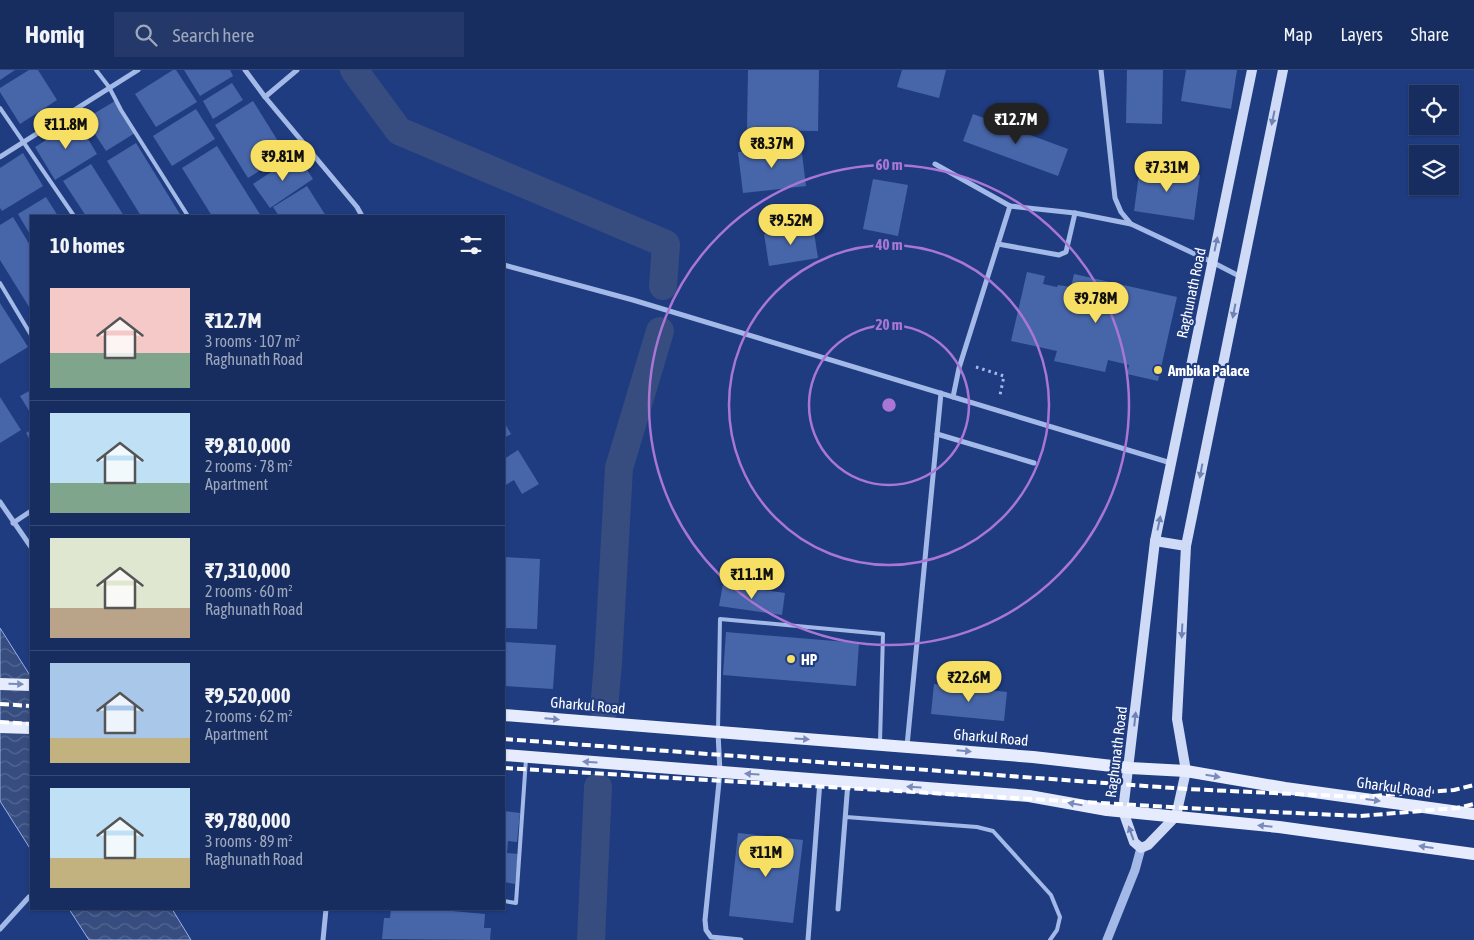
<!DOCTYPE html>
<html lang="en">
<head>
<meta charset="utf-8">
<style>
	:root { --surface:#172d60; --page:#243969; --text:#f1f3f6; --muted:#9ea8bd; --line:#364975; --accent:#f6df63 }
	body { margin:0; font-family:"Asap Condensed",sans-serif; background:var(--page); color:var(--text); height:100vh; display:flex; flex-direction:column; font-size:19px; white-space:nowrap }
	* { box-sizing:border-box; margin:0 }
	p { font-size:16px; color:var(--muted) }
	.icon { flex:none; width:28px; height:28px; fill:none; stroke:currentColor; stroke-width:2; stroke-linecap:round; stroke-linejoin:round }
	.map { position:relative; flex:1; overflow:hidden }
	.details { position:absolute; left:30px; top:145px; width:475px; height:695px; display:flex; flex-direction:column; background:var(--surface); border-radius:0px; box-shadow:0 1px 4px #0004,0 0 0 1px var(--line) }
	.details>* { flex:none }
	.buttons { position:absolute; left:1409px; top:15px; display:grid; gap:10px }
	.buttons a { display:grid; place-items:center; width:50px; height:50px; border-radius:0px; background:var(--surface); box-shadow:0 1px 4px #0004,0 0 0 1px var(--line); font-size:25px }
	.price { position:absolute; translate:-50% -42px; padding:0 11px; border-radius:18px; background:var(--accent); color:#111; font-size:16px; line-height:32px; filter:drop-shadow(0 1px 2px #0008) }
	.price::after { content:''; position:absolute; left:50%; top:30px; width:15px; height:11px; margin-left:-8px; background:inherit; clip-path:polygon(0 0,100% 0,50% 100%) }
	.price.on { background:#222; color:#fff }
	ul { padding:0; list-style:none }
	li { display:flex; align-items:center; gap:15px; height:125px; padding:0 20px }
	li+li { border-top:1px solid var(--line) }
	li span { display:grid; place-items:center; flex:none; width:140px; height:100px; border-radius:0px; color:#555 }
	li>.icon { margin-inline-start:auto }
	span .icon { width:60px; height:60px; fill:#fffc; stroke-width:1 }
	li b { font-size:21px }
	h2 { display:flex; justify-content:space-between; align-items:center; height:60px; padding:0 20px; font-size:21px }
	header { display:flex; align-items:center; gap:30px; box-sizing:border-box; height:70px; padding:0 25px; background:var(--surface); border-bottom:1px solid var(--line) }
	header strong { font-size:24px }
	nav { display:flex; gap:28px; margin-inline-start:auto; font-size:18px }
	.search { width:350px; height:45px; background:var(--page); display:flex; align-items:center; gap:12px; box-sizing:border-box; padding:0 18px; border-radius:0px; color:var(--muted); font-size:19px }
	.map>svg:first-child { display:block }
	.water { fill:url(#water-waves); stroke:#97b2ea }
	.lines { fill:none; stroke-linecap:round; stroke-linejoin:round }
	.canal { stroke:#374d7f; stroke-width:28 }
	.building { fill:#4766a9 }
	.path { stroke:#a3b9e8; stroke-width:3; stroke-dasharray:2.5 4; stroke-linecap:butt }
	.service { stroke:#a3b9e8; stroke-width:4 }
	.minor { stroke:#a3b9e8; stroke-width:5 }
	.tertiary { stroke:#a3b9e8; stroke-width:9 }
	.secondary { stroke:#cedaf6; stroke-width:10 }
	.primary { stroke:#e6ecfe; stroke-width:12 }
	.rail { stroke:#fff; stroke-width:4; stroke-dasharray:9 4; stroke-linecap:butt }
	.oneway { fill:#6e83b5 }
	.oneway2 { fill:#798bb9 }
	.ring { fill:none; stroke:#a976d5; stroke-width:2.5 }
	.poi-dot { fill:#f6df63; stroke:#1f3c80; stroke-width:2 }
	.labels { text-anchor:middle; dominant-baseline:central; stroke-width:4.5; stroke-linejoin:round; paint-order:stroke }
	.street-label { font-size:15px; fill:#fff; stroke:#1f3c80 }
	.poi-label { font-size:15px; font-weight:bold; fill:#fff; stroke:#1f3c80; text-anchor:start }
	.centre { fill:#a976d5; stroke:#1f3c80; stroke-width:2.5 }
	.ring-label { font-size:15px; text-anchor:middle; font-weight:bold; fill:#a976d5; stroke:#1f3c80; stroke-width:4.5; stroke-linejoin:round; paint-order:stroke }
</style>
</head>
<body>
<header>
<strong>Homiq</strong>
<div class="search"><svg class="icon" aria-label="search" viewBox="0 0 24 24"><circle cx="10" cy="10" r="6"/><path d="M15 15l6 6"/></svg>Search here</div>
<nav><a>Map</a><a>Layers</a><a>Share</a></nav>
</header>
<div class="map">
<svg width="1474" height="870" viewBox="0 0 1474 870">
	<defs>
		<pattern id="water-waves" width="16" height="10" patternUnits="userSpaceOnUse" patternTransform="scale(1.25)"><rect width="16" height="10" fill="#374d7f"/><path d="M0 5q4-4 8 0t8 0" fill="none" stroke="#556892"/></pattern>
	</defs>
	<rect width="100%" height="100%" fill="#1f3c80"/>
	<g class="water">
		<polygon points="0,558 31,607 31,780 0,731"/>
		<polygon points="69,839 172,839 191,870 89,870"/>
	</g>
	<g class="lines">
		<g class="canal">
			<polyline points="354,0 399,61 666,174 663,216"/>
			<polyline points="604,639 608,593 619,398 660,261"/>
			<polyline points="591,870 598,717"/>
		</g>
	</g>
	<g class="building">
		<polygon points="0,0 15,0 0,10"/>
		<polygon points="29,0 38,0 57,30 20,54 0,22 0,18"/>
		<polygon points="173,0 176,0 197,32 156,57 135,24"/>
		<polygon points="184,0 230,0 233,6 200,26"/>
		<polygon points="748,0 819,0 818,61 747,60"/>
		<polygon points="902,0 946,0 939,28 897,17"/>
		<polygon points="1127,0 1163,0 1162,54 1126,53"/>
		<polygon points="1186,0 1237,0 1231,39 1181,31"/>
		<polygon points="232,13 243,30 213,49 203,31"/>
		<polygon points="115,31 135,63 106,81 85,49"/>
		<polygon points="253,31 286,84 248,108 215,55"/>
		<polygon points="196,39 215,69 172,96 153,66"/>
		<polygon points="973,44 1068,79 1058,106 963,71"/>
		<polygon points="77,51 97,84 55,110 35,77"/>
		<polygon points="136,73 181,146 141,146 107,91"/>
		<polygon points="217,76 261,146 212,146 182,98"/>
		<polygon points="801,76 806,116 743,123 738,82"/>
		<polygon points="23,83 43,116 2,141 0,138 0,98"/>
		<polygon points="297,85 313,109 270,138 253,114"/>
		<polygon points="91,94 124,146 86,146 63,111"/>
		<polygon points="1140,97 1200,105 1194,150 1134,141"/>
		<polygon points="873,109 908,115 898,166 863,159"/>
		<polygon points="307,116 326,146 279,146 273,137"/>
		<polygon points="46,127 58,146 31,146 31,166 18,144"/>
		<polygon points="13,147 31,177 31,240 0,190 0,155"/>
		<polygon points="813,156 818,188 769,196 764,164"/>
		<polygon points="1027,202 1045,206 1043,214 1057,217 1058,215 1071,217 1074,204 1177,227 1158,311 1127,304 1129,295 1108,290 1105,302 1054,291 1057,281 1011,271"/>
		<polygon points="0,233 28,277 0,294"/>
		<polygon points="31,320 31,344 20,326"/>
		<polygon points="0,327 21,360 0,373"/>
		<polygon points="504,352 511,364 504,368"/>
		<polygon points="31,360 31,372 26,363"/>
		<polygon points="518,380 539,414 522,424 514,410 504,416 504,389"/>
		<polygon points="504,487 540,489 537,559 504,558"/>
		<polygon points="723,514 785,523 782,545 719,536"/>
		<polygon points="726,562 859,573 856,616 723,605"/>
		<polygon points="504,572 556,575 553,619 504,616"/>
		<polygon points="934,614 1007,622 1004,651 931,644"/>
		<polygon points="504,741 520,743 517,772 508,771 507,783 518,784 515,814 504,812"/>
		<polygon points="738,763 803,770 793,853 729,846"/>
		<polygon points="391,839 430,839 485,844 484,858 491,858 490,870 382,869 384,848 390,848"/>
	</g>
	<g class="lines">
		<polyline class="path" points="976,297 1004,306 1000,325"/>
		<g class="service">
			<polyline points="96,0 109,17 121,40 188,146"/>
			<polyline points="0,38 74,146"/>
			<polyline points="0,213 31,265"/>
			<polyline points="718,660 720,549 883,564 880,672"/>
			<polyline points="846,747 977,757 993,761 1051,825 1060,847 1057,860 1050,870"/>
			<polyline points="504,831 516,833 526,689"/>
		</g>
		<g class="minor">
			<polyline points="245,0 265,27 357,137 362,146"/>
			<polyline points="1101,0 1115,128 1121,142 1131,154 1212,192 1241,207"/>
			<polyline points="265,27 297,0"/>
			<polyline points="0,87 138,0"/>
			<polyline points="935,94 1010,136 1075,143 1131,154"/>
			<polyline points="998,174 1059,185 1066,182 1075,143"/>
			<polyline points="504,195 633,230 1171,393"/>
			<polyline points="953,327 959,298 1010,136"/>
			<polyline points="937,364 1034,393"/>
			<polyline points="0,432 31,477"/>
			<polyline points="13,453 31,441"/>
			<polyline points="718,663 720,702 705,850 706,860 711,867 741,870"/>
			<polyline points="907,676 941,323"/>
			<polyline points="838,839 848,712"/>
			<polyline points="0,859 29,827"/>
			<polyline points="323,870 326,839"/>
			<polyline points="808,870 820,711"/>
		</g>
		<polyline class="tertiary" points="1107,870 1135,800 1141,778"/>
		<g class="secondary">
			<polyline points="1252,0 1155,471 1123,741 1134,772 1141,778 1148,775 1176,746 1186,701 1177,649 1186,476 1283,0"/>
			<polyline points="1155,471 1186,476"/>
		</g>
		<g class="primary">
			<polyline points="0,614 31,615"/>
			<polyline points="504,645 1033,687 1130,698 1186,701 1285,718 1474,744"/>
			<polyline points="0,657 31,658"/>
			<polyline points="504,685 1029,726 1107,740 1279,757 1474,784"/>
		</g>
		<g class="rail">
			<polyline points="0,634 31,636"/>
			<polyline points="0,652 31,654"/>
			<polyline points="504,669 1187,719 1360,727 1454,720 1474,715"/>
			<polyline points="504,698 1186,738 1360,746 1457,738 1474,734"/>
		</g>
	</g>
	<defs><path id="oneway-solid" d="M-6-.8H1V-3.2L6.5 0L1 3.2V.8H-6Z" transform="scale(1.25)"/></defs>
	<g class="oneway">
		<use href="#oneway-solid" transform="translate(1273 48) rotate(102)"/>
		<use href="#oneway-solid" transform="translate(1216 174) rotate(-78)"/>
		<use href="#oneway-solid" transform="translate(1234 241) rotate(101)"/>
		<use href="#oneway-solid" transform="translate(1201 401) rotate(101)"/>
		<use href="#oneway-solid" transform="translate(1159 453) rotate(-78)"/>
		<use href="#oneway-solid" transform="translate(1182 561) rotate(93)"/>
		<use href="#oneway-solid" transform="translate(1135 649) rotate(-84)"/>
		<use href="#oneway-solid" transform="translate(1131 763) rotate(-110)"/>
	</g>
	<g class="oneway2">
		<use href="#oneway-solid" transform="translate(16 614) rotate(1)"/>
		<use href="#oneway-solid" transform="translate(552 649) rotate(5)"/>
		<use href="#oneway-solid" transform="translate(802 669) rotate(4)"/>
		<use href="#oneway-solid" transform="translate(964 681) rotate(5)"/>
		<use href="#oneway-solid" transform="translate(590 692) rotate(-176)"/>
		<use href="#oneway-solid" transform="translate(752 704) rotate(-176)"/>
		<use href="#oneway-solid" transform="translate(1213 706) rotate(10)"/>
		<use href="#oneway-solid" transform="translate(914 717) rotate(-176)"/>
		<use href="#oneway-solid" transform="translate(1373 730) rotate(8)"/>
		<use href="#oneway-solid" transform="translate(1075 734) rotate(-170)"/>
		<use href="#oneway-solid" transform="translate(1265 756) rotate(-174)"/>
		<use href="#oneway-solid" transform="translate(1426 777) rotate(-172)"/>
	</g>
	<g class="ring">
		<circle cx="889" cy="335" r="80"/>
		<circle cx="889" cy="335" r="160"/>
		<circle cx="889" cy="335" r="240"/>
	</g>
	<g class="poi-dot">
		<circle cx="1158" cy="300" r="5"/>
		<circle cx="791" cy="589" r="5"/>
	</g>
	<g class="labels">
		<g class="street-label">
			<text transform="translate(1191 223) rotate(-78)">Raghunath Road</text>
			<text transform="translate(588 635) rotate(5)">Gharkul Road</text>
			<text transform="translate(991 667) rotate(5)">Gharkul Road</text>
			<text transform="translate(1116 682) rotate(-83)">Raghunath Road</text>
			<text transform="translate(1394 717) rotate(8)">Gharkul Road</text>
		</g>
		<g class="poi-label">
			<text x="1168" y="300">Ambika Palace</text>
			<text x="801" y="589">HP</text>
		</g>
	</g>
	<circle cx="889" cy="335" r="8" class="centre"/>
	<g class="ring-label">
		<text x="889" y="100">60 m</text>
		<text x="889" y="180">40 m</text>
		<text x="889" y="260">20 m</text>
	</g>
</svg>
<div class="buttons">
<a><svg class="icon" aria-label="locate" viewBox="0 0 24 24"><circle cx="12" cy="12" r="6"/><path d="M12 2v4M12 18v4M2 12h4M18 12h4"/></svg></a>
<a><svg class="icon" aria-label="layers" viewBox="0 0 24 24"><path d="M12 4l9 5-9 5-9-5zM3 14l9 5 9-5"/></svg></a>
</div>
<b class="price on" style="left:1016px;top:75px">₹12.7M</b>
<b class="price" style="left:66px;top:80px">₹11.8M</b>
<b class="price" style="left:772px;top:99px">₹8.37M</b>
<b class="price" style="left:283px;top:112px">₹9.81M</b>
<b class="price" style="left:1167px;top:123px">₹7.31M</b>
<b class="price" style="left:791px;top:176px">₹9.52M</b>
<b class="price" style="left:1096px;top:254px">₹9.78M</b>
<b class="price" style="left:752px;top:530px">₹11.1M</b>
<b class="price" style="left:969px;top:633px">₹22.6M</b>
<b class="price" style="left:766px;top:808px">₹11M</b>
<section class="details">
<h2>10 homes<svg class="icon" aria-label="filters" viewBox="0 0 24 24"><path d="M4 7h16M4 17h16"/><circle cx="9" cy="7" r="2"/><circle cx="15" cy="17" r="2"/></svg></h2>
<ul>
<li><span style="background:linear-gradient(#f6c9c9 65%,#7fa58c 0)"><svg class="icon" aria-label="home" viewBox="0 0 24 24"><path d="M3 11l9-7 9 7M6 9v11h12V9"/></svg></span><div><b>₹12.7M</b><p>3 rooms · 107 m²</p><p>Raghunath Road</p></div></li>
<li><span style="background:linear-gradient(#bfe0f5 70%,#7fa58c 0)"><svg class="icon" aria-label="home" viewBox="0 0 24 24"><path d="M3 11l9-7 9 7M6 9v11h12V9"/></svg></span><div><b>₹9,810,000</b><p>2 rooms · 78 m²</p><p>Apartment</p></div></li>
<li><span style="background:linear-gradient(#dfe7d0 70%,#b9a48a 0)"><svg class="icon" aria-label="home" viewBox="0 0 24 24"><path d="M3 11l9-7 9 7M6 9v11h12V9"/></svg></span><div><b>₹7,310,000</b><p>2 rooms · 60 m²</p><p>Raghunath Road</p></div></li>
<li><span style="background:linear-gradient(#a9c7e8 75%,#c2b280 0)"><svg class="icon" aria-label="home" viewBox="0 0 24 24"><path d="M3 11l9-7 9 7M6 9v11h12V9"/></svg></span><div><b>₹9,520,000</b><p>2 rooms · 62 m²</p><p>Apartment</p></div></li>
<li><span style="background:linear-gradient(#bfe0f5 70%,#c2b280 0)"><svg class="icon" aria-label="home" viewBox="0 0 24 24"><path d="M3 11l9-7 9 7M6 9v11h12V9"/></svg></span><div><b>₹9,780,000</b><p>3 rooms · 89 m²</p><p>Raghunath Road</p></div></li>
</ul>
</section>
</div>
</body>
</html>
